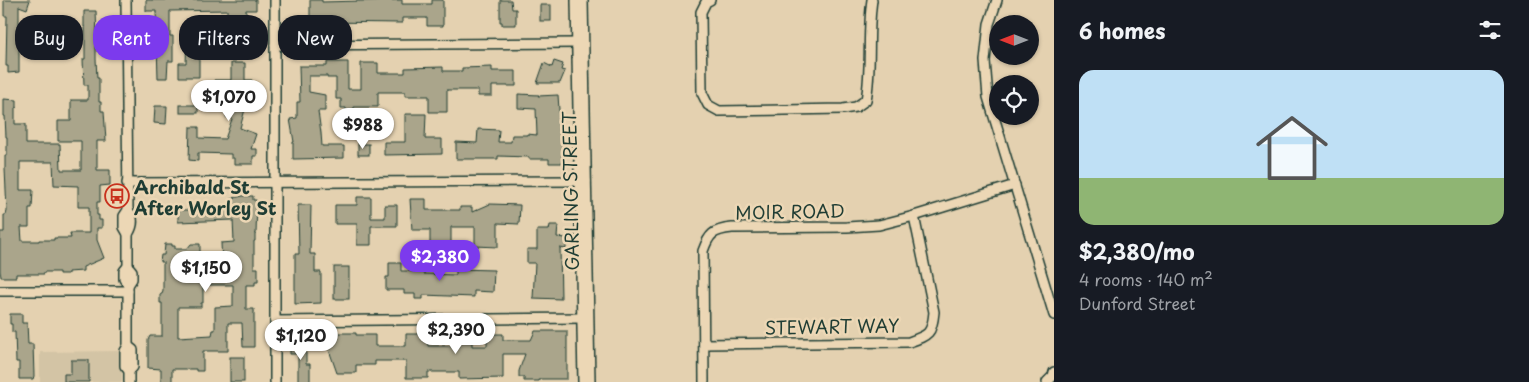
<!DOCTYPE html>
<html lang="en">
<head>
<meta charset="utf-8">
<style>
	:root { --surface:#171b24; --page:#242831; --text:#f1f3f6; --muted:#9ea1a6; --line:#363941; --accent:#7c3aed }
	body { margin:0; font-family:"Playpen Sans",sans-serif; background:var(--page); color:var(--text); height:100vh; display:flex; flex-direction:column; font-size:19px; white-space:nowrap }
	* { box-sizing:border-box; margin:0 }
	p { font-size:16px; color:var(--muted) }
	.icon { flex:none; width:28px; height:28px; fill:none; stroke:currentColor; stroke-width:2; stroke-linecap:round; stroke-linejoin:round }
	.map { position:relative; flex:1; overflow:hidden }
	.panel { display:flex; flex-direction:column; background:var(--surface); width:475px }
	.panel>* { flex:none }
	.hud { position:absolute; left:15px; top:15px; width:475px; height:45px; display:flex; gap:10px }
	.needle { width:32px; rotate:270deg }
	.tools { position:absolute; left:989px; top:15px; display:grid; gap:10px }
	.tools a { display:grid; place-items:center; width:50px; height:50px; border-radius:50%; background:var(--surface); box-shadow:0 1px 4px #0004; font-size:25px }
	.price { position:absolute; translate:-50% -42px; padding:0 11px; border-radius:18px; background:#fff; color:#222; font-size:16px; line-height:32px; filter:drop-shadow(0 1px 2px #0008) }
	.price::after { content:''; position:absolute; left:50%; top:30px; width:15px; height:11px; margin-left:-8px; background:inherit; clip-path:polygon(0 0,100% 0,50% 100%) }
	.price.current { background:var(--accent); color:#fff }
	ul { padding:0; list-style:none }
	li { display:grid; align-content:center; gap:10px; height:265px; padding:0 25px }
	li+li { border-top:1px solid var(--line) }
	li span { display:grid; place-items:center; height:155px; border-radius:15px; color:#555 }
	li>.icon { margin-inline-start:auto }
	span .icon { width:90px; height:90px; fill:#fffc; stroke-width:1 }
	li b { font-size:21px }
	h2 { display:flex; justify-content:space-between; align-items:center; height:60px; padding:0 25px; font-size:21px }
	.tag { padding:0 18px; border-radius:20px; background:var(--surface); box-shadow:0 1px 4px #0004; font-size:18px; line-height:45px }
	.tag.current { background:var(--accent); color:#fff }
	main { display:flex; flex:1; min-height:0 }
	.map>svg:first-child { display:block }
	.built { fill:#d3c4a5 }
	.building { fill:#aaa58b; stroke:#1f3d34; fill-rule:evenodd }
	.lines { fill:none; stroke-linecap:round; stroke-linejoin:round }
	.minor-casing { stroke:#1f3d34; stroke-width:12 }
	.minor { stroke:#ecd7b5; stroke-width:9 }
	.labels { text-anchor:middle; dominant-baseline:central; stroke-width:5; stroke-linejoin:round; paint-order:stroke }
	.poi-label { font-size:18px; font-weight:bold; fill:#1f3d34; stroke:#ecd7b5; text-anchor:start }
	.street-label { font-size:18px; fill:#1f3d34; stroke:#ecd7b5 }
</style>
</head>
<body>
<main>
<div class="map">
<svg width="1054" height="382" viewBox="0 0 1054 382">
	<rect width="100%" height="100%" fill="#e4d1b0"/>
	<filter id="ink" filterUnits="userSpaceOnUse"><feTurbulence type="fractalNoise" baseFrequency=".02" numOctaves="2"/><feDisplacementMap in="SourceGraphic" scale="10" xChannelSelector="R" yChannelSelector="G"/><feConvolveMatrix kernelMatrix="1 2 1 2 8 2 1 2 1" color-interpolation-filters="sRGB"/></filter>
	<g filter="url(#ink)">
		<polygon class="built" points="122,351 122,382 40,382 40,352"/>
		<g class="building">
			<polygon points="4,0 30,0 27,9 19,6 19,72 8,73 8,66 6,66 7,16 4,16"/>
			<polygon points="146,0 256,0 256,10 246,10 246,36 256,36 256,48 228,49 228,55 199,55 199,77 179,77 179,63 186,63 187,35 200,35 200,46 221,46 221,39 227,39 227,10 170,11 170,36 173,36 173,61 168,61 167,78 158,78 156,11 146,11"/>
			<polygon points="310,0 322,0 322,2 402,0 402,4 432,4 432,0 443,0 443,26 427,26 427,18 402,18 402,23 322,22 322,26 310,26"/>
			<polygon points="500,0 511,0 512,9 516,9 516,25 502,25 502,22 500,22"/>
			<rect x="540" y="5" width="11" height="16"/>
			<path d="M84,11H96L97,38H99V46H96V59L97,78H99V102H101V111H104L106,141H97V170H110V185L100,186V202H97V215H99V220H102V228H97V240L104,258L83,267V271L68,272V274H59V272H44V274H16V277H1L0,271V232H4V215H6L7,211L5,169V156H7V137H6L5,116H4V99L17,100V108H15V124H26V144H60L61,170H81V141H58V121H71V100H88V85H84L83,59H85V27H84ZM20,162H53L54,185L78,186V207H89V233H70L71,238H54V240H39V241H22L21,227H29V208H32L33,190H20Z"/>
			<polygon points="554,61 563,64 561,70 565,71 560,83 537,83 544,63 552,67"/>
			<polygon points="327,62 348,62 348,89 361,89 361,63 378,63 378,73 405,73 405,68 443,67 443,71 462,71 462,68 492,67 492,71 516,71 516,86 492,86 492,96 478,96 478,90 447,90 447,112 429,112 429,96 405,96 405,92 378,92 378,107 354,107 354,113 346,113 346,108 341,108 341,99 336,99 336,78 327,78 327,76 309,76 309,92 325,95 325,111 318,111 321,133 322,146 344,146 344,158 293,159 293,142 294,142 290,119 297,118 297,102 300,102 299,66 327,66"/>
			<polygon points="231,63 245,63 245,80 252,80 252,98 248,98 240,128 256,134 251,149 257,149 257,156 253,156 253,164 234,164 234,158 231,158 231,154 198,153 198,161 189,160 190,127 199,127 199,138 225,139 232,119 226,117 232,98 214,98 214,80 231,80"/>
			<polygon points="518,94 539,95 538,96 558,95 561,139 563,139 562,163 549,163 549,159 529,159 529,157 498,156 498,159 456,159 456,142 477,143 478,129 499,130 498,142 511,142 512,135 527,135 527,134 537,135 536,109 518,108"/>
			<rect x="180" y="105" width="18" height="8"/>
			<polygon points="155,106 167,106 166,124 154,123"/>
			<polygon points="405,114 426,114 425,139 442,139 442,154 384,155 384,142 405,142"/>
			<rect x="358" y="144" width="11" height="11"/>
			<path d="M243,196H253V200H256L257,202L256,234H255V241H254V268H258V282H255V285H246V309H254V347H243L242,323H228V351H203V371H196V369H172V382H161V369L148,368V340L150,336H162V303H160V294H162L163,290V262H160L161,255H164L165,244H172V246H175V249H187L191,244H200V264L222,265L221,243L234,242L233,220L178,222V210H232V198ZM203,285H233V306L215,307V330H213L212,335L178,337V307H201V303H203Z"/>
			<polygon points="357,197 371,197 371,218 385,218 385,205 397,205 397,226 371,226 371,245 357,245 357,224 335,224 335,205 357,205"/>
			<polygon points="410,199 426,199 426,210 460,210 460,207 472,207 472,212 490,204 520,205 519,224 498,223 498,247 475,246 475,227 451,227 451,246 430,246 430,230 412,230"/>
			<polygon points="298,205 311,205 310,254 315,254 315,272 321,272 321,303 295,304 295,254 299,254"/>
			<polygon points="550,225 558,225 557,237 566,238 566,249 560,248 561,299 533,298 535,263 527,263 527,249 537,249 537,230 549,230"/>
			<polygon points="389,263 401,263 401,271 424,271 424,274 456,275 456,269 494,270 493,292 474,291 474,297 423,295 423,299 415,299 415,294 404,294 404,290 386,290 386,277 389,277"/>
			<rect x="334" y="267" width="15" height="32"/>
			<polygon points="10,314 22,314 22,323 27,323 28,344 33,344 34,376 33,379 19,379 19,362 16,362 15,332 12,332 12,324 10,324"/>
			<polygon points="535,331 567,331 567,379 539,379 539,381 524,381 524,377 519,377 519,371 525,354 503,354 503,378 459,379 459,372 428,372 428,378 406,378 406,361 375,361 375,365 356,365 356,373 337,373 323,333 356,333 356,335 375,335 375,346 406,346 406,334 428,334 428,346 459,346 459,333 467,333 467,340 472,340 472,346 487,346 487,334 503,334 503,340 531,340"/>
			<polygon points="290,342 306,342 306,364 310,364 310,382 298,382 298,354 290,354"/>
			<rect x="230" y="357" width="14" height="25"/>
			<polygon points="71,360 89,360 89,382 64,382 64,374 71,374"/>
		</g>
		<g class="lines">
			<g class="minor-casing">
				<g id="minor">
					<polyline points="126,0 128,210 124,216 124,227 128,234 128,266 124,271 124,279 128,285 128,346 125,351 125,366 129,371 129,382"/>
					<polyline points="275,0 275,382"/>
					<polyline points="576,0 583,382"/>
					<polyline points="583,0 590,382"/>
					<path d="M710,0L706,2L701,12L702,93L708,105L719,111L843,109L856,107L866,100C872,67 867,33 872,0"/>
					<polyline points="997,0 989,24 985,61 988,97 1054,315"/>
					<polyline points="275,45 580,43"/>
					<polyline points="127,183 586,181"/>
					<path d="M128,210C134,218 134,225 128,234"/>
					<polyline points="128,266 132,271 132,279 128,285"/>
					<polyline points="0,291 128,291"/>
					<polyline points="275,321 585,318"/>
					<path d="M704,344L909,342C929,335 932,334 934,312L914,216"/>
					<polyline points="128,346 133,350 133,367 129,371"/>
					<path d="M704,382L703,251C709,234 713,230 732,228L847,227L879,225L914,216L1015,185"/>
					<polyline points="1047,382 1053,376 1054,372"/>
				</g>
			</g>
			<use href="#minor" class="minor"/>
		</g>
	</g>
	<defs>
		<g id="bus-ring" transform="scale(1.25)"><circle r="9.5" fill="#ecd7b5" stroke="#c8321e" stroke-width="1.5"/><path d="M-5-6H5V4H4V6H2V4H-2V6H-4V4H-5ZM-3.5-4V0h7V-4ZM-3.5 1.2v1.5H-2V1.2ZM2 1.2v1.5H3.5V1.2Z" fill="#c8321e"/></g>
	</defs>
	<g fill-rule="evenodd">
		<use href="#bus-ring" x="117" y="196"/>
	</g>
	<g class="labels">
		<g class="poi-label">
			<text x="134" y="186">Archibald St<tspan x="134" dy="21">After Worley St</tspan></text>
		</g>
		<g class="street-label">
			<text transform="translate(570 191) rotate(-91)">GARLING STREET</text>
			<text transform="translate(790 211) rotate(-1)">MOIR ROAD</text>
			<text transform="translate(832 326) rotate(-1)">STEWART WAY</text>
		</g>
	</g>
</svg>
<div class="tools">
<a><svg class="needle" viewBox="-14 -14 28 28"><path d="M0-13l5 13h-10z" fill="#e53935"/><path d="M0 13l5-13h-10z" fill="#9ea1a6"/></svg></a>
<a><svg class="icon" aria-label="locate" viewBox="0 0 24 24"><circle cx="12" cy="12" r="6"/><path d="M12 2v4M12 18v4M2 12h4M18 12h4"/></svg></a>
</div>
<b class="price" style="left:229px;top:122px">$1,070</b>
<b class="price" style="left:363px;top:150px">$988</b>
<b class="price current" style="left:440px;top:282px">$2,380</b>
<b class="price" style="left:206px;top:293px">$1,150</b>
<b class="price" style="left:456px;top:355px">$2,390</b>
<b class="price" style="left:301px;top:361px">$1,120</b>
<div class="hud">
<a class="tag">Buy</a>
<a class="tag current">Rent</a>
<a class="tag">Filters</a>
<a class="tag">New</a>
</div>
</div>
<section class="panel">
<h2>6 homes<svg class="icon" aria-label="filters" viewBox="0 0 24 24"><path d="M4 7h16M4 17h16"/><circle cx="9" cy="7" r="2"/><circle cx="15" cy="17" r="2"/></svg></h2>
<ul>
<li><span style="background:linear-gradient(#bfe0f5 70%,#8fb573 0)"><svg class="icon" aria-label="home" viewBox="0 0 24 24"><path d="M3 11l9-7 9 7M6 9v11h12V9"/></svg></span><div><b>$2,380/mo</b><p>4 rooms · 140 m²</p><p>Dunford Street</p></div></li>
</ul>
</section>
</main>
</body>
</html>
